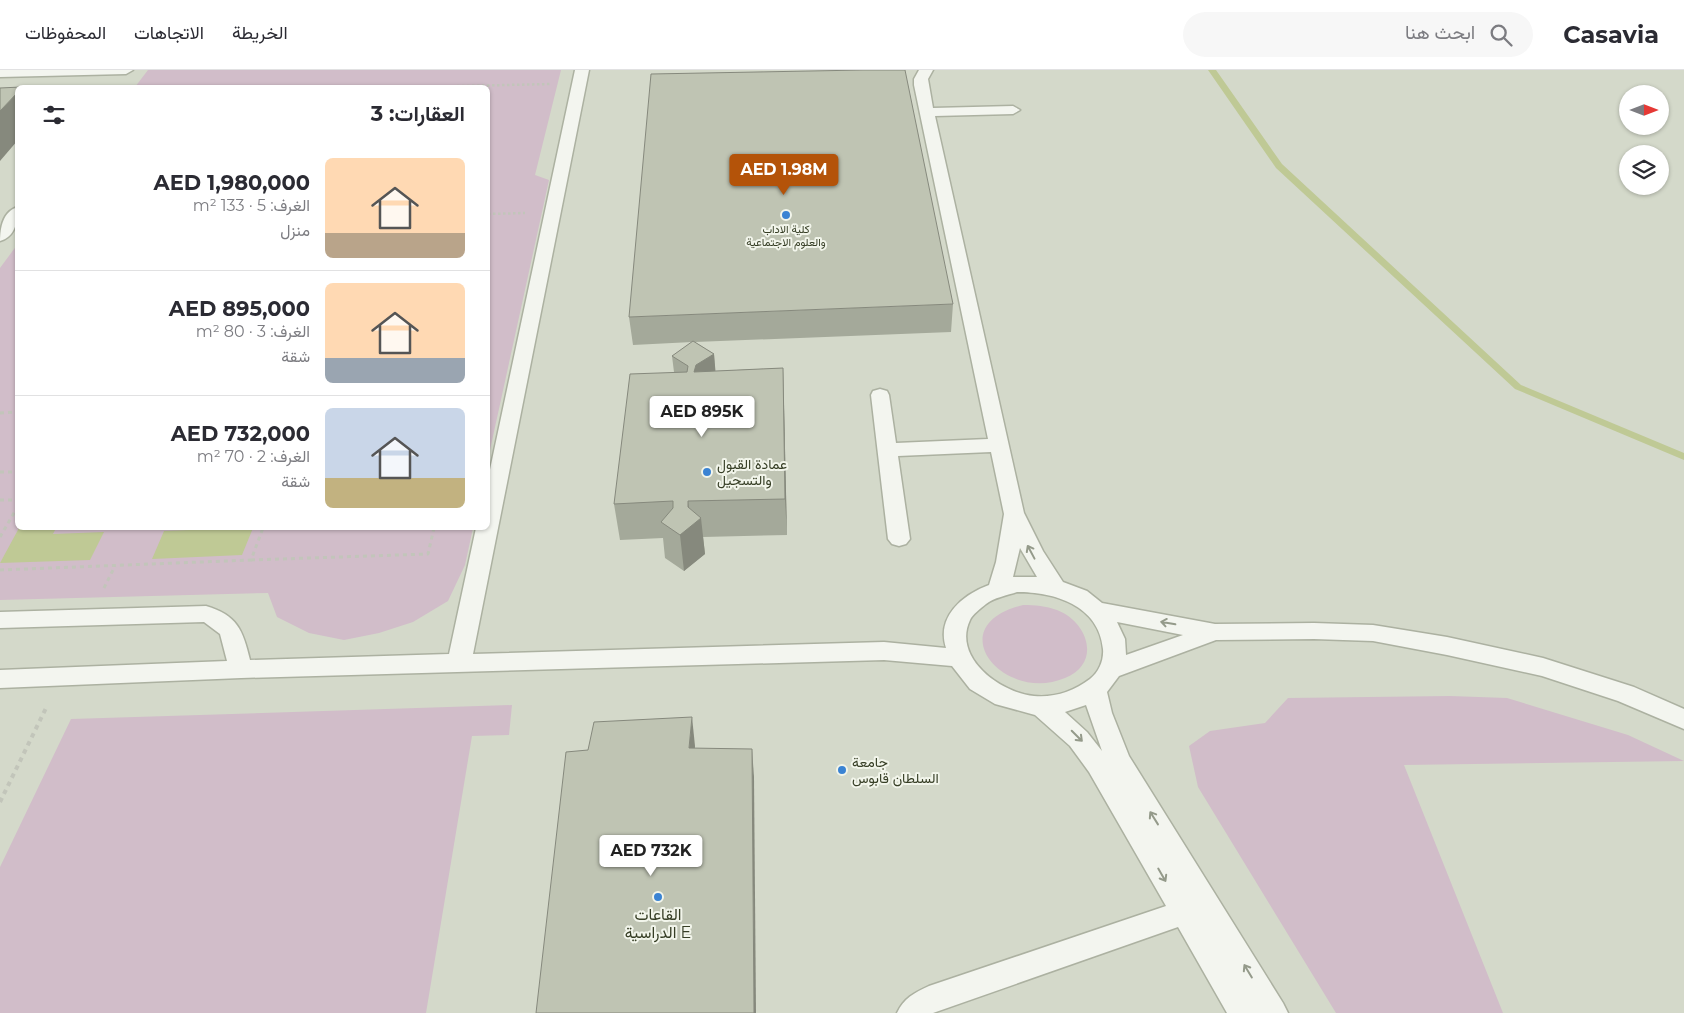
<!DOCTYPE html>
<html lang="ar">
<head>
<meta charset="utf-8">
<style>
	:root { --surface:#fff; --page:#f7f7f7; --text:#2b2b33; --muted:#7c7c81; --line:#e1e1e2; --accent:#b45309 }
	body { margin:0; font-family:Montserrat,Vazirmatn,sans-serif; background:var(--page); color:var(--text); direction:rtl; height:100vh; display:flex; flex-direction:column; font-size:19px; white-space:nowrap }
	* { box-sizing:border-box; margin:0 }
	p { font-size:16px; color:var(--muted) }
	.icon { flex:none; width:28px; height:28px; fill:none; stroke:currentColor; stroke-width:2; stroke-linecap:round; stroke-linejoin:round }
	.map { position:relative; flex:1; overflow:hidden; direction:ltr }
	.panel { position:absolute; left:15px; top:15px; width:475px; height:445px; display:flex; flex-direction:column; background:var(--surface); border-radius:8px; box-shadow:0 1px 4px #0004; direction:rtl }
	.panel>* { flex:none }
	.needle { width:32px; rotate:90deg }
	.controls { position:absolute; left:1619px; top:15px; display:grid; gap:10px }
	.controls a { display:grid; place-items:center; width:50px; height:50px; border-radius:50%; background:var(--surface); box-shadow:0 1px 4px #0004; font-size:25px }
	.price { position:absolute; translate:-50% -42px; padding:0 11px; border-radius:5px; background:#fff; color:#222; font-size:16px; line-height:32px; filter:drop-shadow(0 1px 2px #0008) }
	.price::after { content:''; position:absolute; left:50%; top:30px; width:15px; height:11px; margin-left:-8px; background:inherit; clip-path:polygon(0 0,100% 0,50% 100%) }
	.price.selected { background:var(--accent); color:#fff }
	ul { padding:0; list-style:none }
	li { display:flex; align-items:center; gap:15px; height:125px; padding:0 25px }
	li+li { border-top:1px solid var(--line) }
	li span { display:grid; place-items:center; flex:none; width:140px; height:100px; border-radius:8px; color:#555 }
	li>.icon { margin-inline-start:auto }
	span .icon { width:60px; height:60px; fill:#fffc; stroke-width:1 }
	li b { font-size:21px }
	h2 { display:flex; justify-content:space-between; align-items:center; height:60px; padding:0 25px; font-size:21px }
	header { display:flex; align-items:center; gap:30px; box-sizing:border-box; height:70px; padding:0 25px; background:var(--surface); border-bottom:1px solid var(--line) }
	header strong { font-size:24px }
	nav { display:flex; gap:28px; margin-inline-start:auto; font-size:18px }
	.search { width:350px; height:45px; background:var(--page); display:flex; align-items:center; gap:12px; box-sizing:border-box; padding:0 18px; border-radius:28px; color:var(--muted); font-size:19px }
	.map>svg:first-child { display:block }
	.built { fill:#d4d9ca; fill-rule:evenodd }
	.green { fill:#d1bdc9 }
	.water { fill:#bfc995 }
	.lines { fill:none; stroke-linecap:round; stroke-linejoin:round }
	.stream { fill:#bfc995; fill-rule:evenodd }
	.lane-casing { stroke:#acb1a1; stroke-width:3 }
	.path-far2 { stroke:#c2c5ba; stroke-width:2.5; stroke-dasharray:2.5 2.5; stroke-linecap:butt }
	.path-far1 { stroke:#c2c5ba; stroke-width:3; stroke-dasharray:4 4; stroke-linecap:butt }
	.path { stroke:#c2c5ba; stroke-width:4; stroke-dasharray:4.5 4.5; stroke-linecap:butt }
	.lane { fill:#f3f5ef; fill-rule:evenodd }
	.wall { fill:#a4a99a }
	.shaded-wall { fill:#86897d }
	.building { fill:#bfc4b3; stroke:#86897d }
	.oneway { stroke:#949a8a }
	.poi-dot { fill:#3a83d3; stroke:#f2f5eb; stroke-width:2 }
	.labels { text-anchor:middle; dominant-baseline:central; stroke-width:4; stroke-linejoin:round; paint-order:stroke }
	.far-poi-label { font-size:11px; fill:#363e25; stroke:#f2f5eb }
	.poi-label { font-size:14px; fill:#363e25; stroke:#f2f5eb; text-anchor:start }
	.near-poi-label { font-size:16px; fill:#363e25; stroke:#f2f5eb }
</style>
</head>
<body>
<header>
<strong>Casavia</strong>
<div class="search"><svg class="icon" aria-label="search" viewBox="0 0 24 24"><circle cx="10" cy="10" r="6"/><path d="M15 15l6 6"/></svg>ابحث هنا</div>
<nav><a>الخريطة</a><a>الاتجاهات</a><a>المحفوظات</a></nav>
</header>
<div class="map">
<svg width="1684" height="943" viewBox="0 0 1684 943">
	<rect width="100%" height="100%" fill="#e4e7dc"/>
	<path class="built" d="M0,0H1684V943H0ZM18,18H488V458H18ZM1628,24H1660V56H1628ZM1628,84H1660V116H1628Z"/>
	<g class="green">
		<polygon points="148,0 561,0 535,105 549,110 488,389 488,18 135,17"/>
		<polygon points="17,175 18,458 473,458 465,495 448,531 413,552 379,563 344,570 309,563 277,547 268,523 0,530 0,198"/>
		<path d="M1023,535C1035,535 1046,536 1057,540C1088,552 1102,593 1065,608C1004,634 938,556 1023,535Z"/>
		<polygon points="1450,626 1507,628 1628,665 1684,691 1404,695 1503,943 1336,943 1198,717 1189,676 1210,661 1265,653 1288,628"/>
		<polygon points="512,635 509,665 472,666 426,943 0,943 0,797 71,649"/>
	</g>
	<g class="water">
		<polygon points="19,458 56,458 53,464 104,462 90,490 0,493"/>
		<polygon points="216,458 253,458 242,485 152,489 164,461 214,459"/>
	</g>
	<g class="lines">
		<polygon class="stream" points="1208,0 1216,0 1282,94 1521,315 1684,383 1684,390 1515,319 1276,98"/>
		<g class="lane-casing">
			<g id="lane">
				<polygon points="0,0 133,0 126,4 0,7"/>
				<path d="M575,0H589L473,584L884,572L946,578C936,547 962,525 989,515L996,492L1004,444L991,382L898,386L910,469L906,474L899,476L892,474L888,469L871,325L873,321L880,319L887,321L889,325L896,373L988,369L914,15V9L919,0H933L928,9L933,38L1013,36L1020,40L1013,44L935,46L1024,443L1043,481L1063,512L1087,521L1102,533L1215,554L1314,553L1373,555L1447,567L1543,588L1634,617L1684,639V659L1618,631L1542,606L1447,585L1373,571L1314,569L1216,570L1119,606L1107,622L1112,643L1129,686L1283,933L1288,943H1227L1178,857L933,943H897C904,928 914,923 929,916L1166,836L1089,702L1070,676L1035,645L995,634L970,619L952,596L884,590L241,608L0,618V600L227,591L220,564L204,552L0,558V542L206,536C237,545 243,560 250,590L449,584L476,458H488V409ZM1020,478L1037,507H1013ZM1017,522C1054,522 1099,535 1103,579C1104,590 1099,602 1090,609C1074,621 1054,628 1034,626C1001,623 952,588 970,550C972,545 981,538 986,534C993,528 1008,525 1017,522ZM1117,552L1183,565L1126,585L1125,569ZM1086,635L1102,681L1087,662L1065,642Z"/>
				<path d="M18,137C18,151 15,167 0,171C0,158 3,141 18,137Z"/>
			</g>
		</g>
		<g class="path-far2">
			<polyline points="372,18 551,14"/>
			<polyline points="488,144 525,143"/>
		</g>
		<g class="path-far1">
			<polyline points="0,343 18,342"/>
			<polyline points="0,402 18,402"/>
			<polyline points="0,430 18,430"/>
			<polyline points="0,467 18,436"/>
			<polyline points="251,490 428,484 434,458"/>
			<polyline points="0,500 251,490 263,458"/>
			<polyline points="104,518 115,496"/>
		</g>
		<polyline class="path" points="0,732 47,636"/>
		<use href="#lane" class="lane"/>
	</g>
	<polygon class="wall" points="953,234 951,262 695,272 714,284 715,301 783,298 787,465 703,467 705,484 684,501 665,488 663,468 620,470 614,434 674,302 672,286 692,272 633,275 629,247"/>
	<g class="shaded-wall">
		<polygon points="18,22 18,70 0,91 0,41"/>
		<polygon points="714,284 717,319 694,302 696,295"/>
		<polygon points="783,298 784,334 787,465 785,429"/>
		<polygon points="688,431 691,456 701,448 705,484 684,501 680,465 688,437"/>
		<polygon points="692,647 695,676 693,707 689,678"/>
		<polygon points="752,679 754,707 756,943 754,943"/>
	</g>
	<g class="building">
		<polygon points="863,0 905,0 953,234 629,247 651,4"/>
		<polygon points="21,17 18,18 18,22 0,41 0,18"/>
		<polygon points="693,271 714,284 696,295 694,302 783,298 785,429 688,431 688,437 701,448 680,465 661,452 673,438 673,431 614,434 630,304 687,302 688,296 672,286"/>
		<polygon points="692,647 689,678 752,679 754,943 536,943 566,682 588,680 594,652"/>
	</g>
	<defs><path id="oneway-shaft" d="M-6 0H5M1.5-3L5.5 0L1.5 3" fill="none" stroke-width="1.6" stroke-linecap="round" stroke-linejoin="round" transform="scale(1.25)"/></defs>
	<g class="oneway">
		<use href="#oneway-shaft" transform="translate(1031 482) rotate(-118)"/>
		<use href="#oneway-shaft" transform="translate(1168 553) rotate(-170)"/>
		<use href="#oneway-shaft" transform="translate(1077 666) rotate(45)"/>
		<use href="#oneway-shaft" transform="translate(1154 748) rotate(-122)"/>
		<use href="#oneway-shaft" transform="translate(1162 805) rotate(60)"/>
		<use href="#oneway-shaft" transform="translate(1248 901) rotate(-121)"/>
	</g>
	<g class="poi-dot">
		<circle cx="786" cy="145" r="5"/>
		<circle cx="707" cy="402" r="5"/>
		<circle cx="842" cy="700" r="5"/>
		<circle cx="658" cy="827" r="5"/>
	</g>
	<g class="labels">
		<g class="far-poi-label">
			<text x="786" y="159">كلية الاداب<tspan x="786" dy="13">والعلوم الاجتماعية</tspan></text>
		</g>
		<g class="poi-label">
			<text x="717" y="394">عمادة القبول<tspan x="717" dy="16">والتسجيل</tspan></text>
			<text x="852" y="692">جامعة<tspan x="852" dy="16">السلطان قابوس</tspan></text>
		</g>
		<g class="near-poi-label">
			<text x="658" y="844">القاعات<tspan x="658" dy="18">الدراسية E</tspan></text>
		</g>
	</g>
</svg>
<div class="controls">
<a><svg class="needle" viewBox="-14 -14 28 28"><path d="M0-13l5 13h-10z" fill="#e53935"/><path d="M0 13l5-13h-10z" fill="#7c7c81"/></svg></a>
<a><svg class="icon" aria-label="layers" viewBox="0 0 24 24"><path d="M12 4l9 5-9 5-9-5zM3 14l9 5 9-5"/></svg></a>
</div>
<b class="price selected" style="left:784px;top:126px">AED 1.98M</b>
<b class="price" style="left:702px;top:368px">AED 895K</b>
<b class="price" style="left:651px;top:807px">AED 732K</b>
<section class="panel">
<h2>العقارات: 3<svg class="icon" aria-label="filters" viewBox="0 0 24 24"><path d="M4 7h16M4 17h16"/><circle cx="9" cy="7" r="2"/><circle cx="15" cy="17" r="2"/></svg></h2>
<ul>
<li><span style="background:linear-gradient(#ffd9b3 75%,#b9a48a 0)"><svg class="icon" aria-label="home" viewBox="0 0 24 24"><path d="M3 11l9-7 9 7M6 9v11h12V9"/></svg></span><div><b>AED 1,980,000</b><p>الغرف: 5 · 133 m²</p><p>منزل</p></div></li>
<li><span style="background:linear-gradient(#ffd9b3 75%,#9aa5b1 0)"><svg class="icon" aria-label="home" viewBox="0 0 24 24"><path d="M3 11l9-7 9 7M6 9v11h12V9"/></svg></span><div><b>AED 895,000</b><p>الغرف: 3 · 80 m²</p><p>شقة</p></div></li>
<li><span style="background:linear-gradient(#c9d6e8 70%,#c2b280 0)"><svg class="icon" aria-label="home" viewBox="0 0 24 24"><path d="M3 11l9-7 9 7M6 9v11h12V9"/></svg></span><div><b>AED 732,000</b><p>الغرف: 2 · 70 m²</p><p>شقة</p></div></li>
</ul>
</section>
</div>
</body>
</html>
